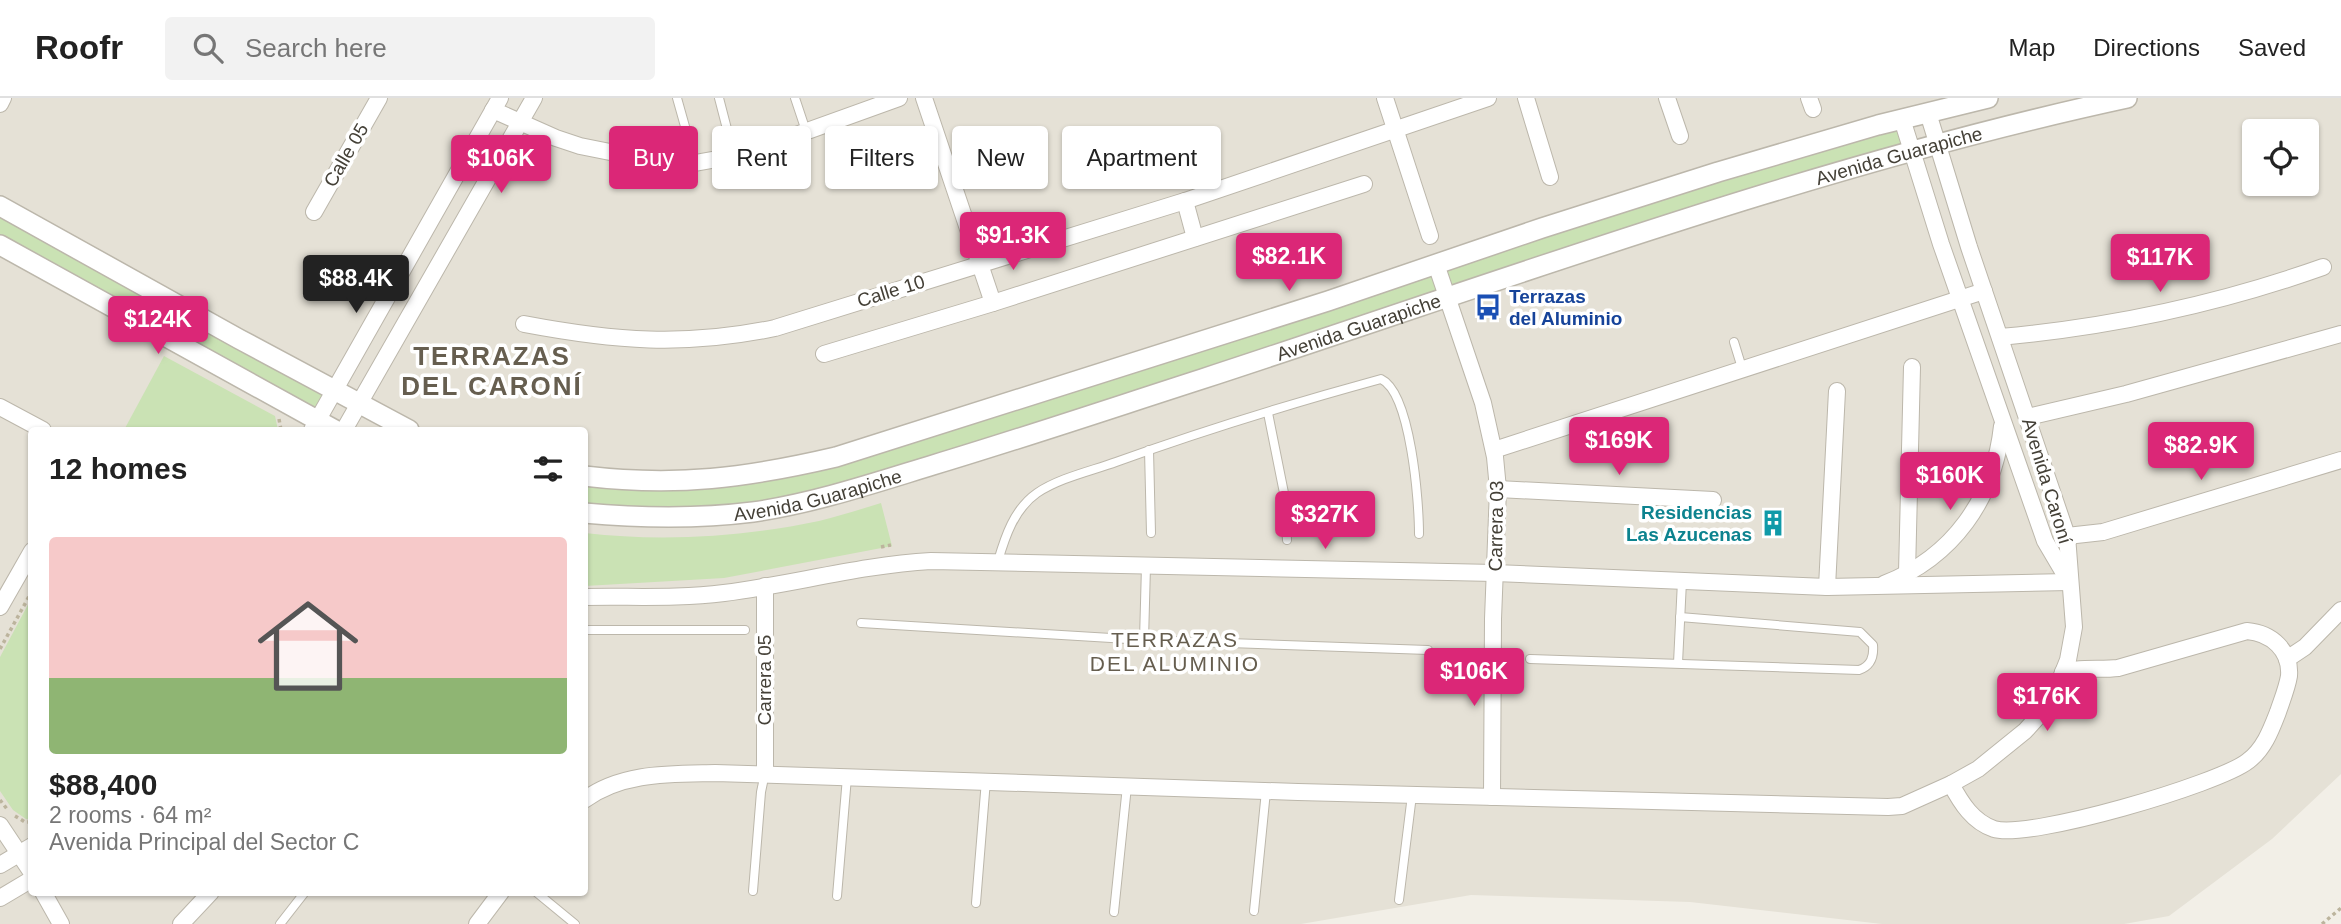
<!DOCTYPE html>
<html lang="en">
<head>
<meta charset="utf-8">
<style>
	:root { --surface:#fff; --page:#f2f2f2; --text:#222; --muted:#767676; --line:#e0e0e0; --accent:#db2777 }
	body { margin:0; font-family:Helvetica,sans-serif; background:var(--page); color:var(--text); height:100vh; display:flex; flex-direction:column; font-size:26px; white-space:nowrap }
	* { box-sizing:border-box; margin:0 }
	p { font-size:23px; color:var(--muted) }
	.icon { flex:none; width:38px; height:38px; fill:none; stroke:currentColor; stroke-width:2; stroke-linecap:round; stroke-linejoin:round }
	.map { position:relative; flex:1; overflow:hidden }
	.sheet { position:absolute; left:28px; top:329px; width:560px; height:469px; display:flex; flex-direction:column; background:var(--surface); border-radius:7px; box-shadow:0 2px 5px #0004 }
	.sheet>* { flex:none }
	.top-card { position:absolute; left:609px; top:28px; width:665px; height:63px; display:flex; gap:14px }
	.tools { position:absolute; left:2242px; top:21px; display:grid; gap:14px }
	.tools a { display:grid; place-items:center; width:77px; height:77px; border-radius:7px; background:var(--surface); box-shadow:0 2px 5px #0004; font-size:35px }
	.price { position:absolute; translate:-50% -60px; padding:0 16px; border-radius:7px; background:var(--accent); color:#fff; font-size:23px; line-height:46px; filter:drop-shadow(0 2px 4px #0008) }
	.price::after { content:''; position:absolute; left:50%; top:42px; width:21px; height:16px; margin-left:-10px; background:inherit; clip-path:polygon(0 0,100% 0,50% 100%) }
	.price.current { background:#222; color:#fff }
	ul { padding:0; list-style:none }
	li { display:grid; align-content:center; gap:14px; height:371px; padding:0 21px }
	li+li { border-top:2px solid var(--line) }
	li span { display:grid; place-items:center; height:217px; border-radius:7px; color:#555 }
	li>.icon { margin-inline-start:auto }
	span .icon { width:126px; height:126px; fill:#fffc; stroke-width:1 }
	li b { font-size:30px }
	h2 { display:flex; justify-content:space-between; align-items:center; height:84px; padding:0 21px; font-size:30px }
	.pill { padding:0 24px; border-radius:7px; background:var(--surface); box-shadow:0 2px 5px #0004; font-size:24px; line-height:63px }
	.pill.current { background:var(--accent); color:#fff }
	header { display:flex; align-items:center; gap:42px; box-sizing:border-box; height:98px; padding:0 35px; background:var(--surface); border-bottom:2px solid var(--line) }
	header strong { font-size:33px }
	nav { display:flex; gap:38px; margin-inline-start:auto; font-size:24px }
	.search { width:490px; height:63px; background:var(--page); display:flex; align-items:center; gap:18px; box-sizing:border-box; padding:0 24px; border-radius:7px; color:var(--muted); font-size:26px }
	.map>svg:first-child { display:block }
	.residential { fill:#e5e1d6; fill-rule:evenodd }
	.green { fill:#cae2b4 }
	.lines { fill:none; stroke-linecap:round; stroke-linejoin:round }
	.service-casing { stroke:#bcb7ab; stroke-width:10 }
	.minor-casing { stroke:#bcb7ab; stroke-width:18 }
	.tertiary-casing { stroke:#bcb7ab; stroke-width:22 }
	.path { stroke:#bcb49d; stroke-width:3.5; stroke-dasharray:3.5 3.5; stroke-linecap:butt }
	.service { stroke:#fff; stroke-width:8 }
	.minor { stroke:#fff; stroke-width:16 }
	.tertiary { stroke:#fff; stroke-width:19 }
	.labels { text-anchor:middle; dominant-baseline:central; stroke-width:7; stroke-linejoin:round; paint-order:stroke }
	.street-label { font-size:19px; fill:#444037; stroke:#fff }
	.transit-label { font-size:19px; font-weight:bold; fill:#164399; stroke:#fff; text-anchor:start }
	.culture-label { font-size:19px; font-weight:bold; fill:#0d838f; stroke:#fff; text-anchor:end }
	.neighbourhood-label { font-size:21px; letter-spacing:2px; fill:#665e4f; stroke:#fff }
	.district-label { font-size:26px; font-weight:bold; letter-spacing:2px; fill:#665e4f; stroke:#fff }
</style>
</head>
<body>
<header>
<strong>Roofr</strong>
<div class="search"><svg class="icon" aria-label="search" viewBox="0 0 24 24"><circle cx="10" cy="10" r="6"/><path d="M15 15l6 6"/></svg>Search here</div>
<nav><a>Map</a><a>Directions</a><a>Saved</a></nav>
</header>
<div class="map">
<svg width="2341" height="826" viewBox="0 0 2341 826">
	<rect width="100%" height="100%" fill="#f2efe7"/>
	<path class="residential" d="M0,0H2341V676L2272,741L2169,818L2124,826H1882L1690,804L1471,797L1301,826H0ZM2254,33H2306V86H2254ZM32,332H584V794H32Z"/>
	<g class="green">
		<polygon points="1902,21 1910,53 793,406 585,415 584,378 786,371"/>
		<polygon points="0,108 334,293 317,323 0,147"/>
		<polygon points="164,258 275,318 278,332 124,332"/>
		<path d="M881,405L892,448L724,480L585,488V435C662,444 743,439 819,423C840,418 861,411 881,405Z"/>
		<polygon points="31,501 32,722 31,722 26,721 13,712 0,693 0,559"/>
	</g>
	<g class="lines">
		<g class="service-casing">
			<g id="service">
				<polyline points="677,0 695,64"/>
				<polyline points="719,0 734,58"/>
				<polyline points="795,0 806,33"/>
				<polyline points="1734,244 1742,270"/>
				<polyline points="1268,315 1284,395 1287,442"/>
				<polyline points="1149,352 1151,435"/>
				<path d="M998,463C1005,439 1014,411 1037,395C1059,380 1091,373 1116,364C1202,333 1293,305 1381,281C1411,295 1419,404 1419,436"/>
				<polyline points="861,525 1144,542 1428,552"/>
				<polyline points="584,532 745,532"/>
				<polyline points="1144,542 1146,468"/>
				<path d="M1530,561L1859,572C1871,568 1874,559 1873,547L1860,534L1680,519"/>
				<polyline points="1678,565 1682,483"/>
				<polyline points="753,793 761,694 765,675"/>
				<polyline points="536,794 575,826"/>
				<polyline points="837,798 847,679"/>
				<polyline points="1399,802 1412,697"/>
				<polyline points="976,805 986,682"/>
				<polyline points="1254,813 1266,693"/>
				<polyline points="1114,814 1127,688"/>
				<polyline points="280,826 305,794"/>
			</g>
		</g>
		<g class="minor-casing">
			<g id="minor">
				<polyline points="924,0 993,205"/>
				<polyline points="1385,0 1430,138"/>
				<polyline points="1526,0 1550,79"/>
				<polyline points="1667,0 1680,38"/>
				<polyline points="1809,0 1813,11"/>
				<polyline points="0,6 3,0"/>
				<polyline points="493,12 556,40 580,48 640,60 695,65 734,58 763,49 899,0"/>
				<polyline points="1902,21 1941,146 2045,443 2068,482"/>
				<polyline points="1185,103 1195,140"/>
				<polyline points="314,114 379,0"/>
				<polyline points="1436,166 1483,305 1495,359 1498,391 1493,521 1492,699"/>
				<path d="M524,226C614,243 684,249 775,230L1185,103L1488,0"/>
				<path d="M2000,239C2110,229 2219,206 2323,169"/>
				<polyline points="824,256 993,205 1364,86"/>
				<polyline points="0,309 43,332"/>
				<polyline points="2028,319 2126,296 2341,236"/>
				<polyline points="312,332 500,0"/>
				<polyline points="344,332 534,0"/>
				<polyline points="1494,352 1984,193"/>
				<polyline points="1498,391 1713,402"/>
				<polyline points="2067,438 2103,434 2341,362"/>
				<polyline points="1907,475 1912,269"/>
				<path d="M1884,486C1953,459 1994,401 2002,328"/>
				<polyline points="765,488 765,675"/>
				<polyline points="1827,489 1837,293"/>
				<path d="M584,499C631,498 678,501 724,495C794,486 861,467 931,463L1495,475L1827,489L2069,484"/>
				<polyline points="0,509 32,453"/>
				<polyline points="2287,561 2305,549 2341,512"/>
				<path d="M1951,686C1961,705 1973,724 1994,731C2028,742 2219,686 2248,663C2264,651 2271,632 2278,614C2282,602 2287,590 2289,578C2291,552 2271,535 2247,533L2118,570C2102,572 2077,569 2063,574"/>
				<path d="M584,702C622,674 670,676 715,675L1298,694L1888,709L1902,708L1951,686L1978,671L2025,633L2044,612L2058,587L2068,562L2074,529L2067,438L1969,149L1928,15"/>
				<polyline points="0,727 32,775"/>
				<polyline points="0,767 32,748"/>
				<polyline points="43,794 61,826"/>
				<polyline points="0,800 32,781"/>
				<polyline points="181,826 211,794"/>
				<polyline points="477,826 501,794"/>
			</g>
		</g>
		<g class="tertiary-casing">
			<g id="tertiary">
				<polyline points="0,108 239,241 409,332"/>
				<polyline points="0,147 335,332"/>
				<path d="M584,378C677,389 746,380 836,359L1328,203L1542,130L1718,74L1878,27L1988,0"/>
				<path id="s1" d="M584,415C641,420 697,421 753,414C815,405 874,385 933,367C1023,340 1112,310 1202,281C1508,181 1812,68 2127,0"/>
			</g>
		</g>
		<g class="path">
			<polyline points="279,321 281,332"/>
			<polyline points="881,449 891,447"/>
			<polyline points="0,551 32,493"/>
			<polyline points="0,702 7,711"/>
			<polyline points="15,718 25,724 32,724"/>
			<polyline points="2322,826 2341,810"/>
		</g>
		<use href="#service" class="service"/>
		<use href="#minor" class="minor"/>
		<use href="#tertiary" class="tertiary"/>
	</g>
	<defs>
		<g id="bus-bare" transform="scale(2.1)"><path d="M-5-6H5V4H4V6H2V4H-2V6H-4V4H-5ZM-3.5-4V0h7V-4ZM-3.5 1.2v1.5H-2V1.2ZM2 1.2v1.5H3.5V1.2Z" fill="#1a4fb4" stroke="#fff" stroke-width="2.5" paint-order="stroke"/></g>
		<g id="building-bare" transform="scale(2.1)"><path d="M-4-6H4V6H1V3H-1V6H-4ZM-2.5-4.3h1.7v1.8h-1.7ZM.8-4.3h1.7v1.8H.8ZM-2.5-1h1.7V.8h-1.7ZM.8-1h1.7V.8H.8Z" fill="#0f9aa8" stroke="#fff" stroke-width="2.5" paint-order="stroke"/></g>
	</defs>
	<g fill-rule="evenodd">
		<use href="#bus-bare" x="1488" y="209"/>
		<use href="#building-bare" x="1773" y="425"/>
	</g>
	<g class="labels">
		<g class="street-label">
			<text transform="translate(346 57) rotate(-60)">Calle 05</text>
			<text stroke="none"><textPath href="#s1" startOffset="1370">Avenida Guarapiche</textPath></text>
			<text transform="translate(891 193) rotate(-17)">Calle 10</text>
			<text stroke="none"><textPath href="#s1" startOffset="803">Avenida Guarapiche</textPath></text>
			<text transform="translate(2047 383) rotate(73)">Avenida Caroní</text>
			<text stroke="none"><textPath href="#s1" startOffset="236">Avenida Guarapiche</textPath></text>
			<text transform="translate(1496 428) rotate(-89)">Carrera 03</text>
			<text transform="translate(764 582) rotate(-90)">Carrera 05</text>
		</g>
		<g class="transit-label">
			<text x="1509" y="198">Terrazas<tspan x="1509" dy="22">del Aluminio</tspan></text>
		</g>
		<g class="culture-label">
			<text x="1752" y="414">Residencias<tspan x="1752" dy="22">Las Azucenas</tspan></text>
		</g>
		<g class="neighbourhood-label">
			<text x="1175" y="541">TERRAZAS<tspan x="1175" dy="24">DEL ALUMINIO</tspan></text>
		</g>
		<g class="district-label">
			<text x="492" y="258">TERRAZAS<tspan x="492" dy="30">DEL CARONÍ</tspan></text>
		</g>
	</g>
</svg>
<div class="tools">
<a><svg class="icon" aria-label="locate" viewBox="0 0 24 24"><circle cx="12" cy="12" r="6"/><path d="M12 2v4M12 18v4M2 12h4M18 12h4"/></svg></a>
</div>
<b class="price" style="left:501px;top:97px">$106K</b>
<b class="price" style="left:1013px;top:174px">$91.3K</b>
<b class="price" style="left:1289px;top:195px">$82.1K</b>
<b class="price" style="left:2160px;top:196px">$117K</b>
<b class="price current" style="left:356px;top:217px">$88.4K</b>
<b class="price" style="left:158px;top:258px">$124K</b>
<b class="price" style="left:1619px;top:379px">$169K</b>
<b class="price" style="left:2201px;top:384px">$82.9K</b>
<b class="price" style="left:1950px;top:414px">$160K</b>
<b class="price" style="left:1325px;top:453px">$327K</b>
<b class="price" style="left:1474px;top:610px">$106K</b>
<b class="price" style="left:2047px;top:635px">$176K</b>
<div class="top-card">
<a class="pill current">Buy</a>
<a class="pill">Rent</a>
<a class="pill">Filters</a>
<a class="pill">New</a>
<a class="pill">Apartment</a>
</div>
<section class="sheet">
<h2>12 homes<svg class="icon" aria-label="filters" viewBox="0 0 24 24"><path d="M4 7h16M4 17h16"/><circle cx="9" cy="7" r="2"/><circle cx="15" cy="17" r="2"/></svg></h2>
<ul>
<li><span style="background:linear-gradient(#f6c9c9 65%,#8fb573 0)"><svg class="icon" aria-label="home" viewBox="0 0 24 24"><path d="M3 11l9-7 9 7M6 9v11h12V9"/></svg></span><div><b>$88,400</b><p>2 rooms · 64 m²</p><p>Avenida Principal del Sector C</p></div></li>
</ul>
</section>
</div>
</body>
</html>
